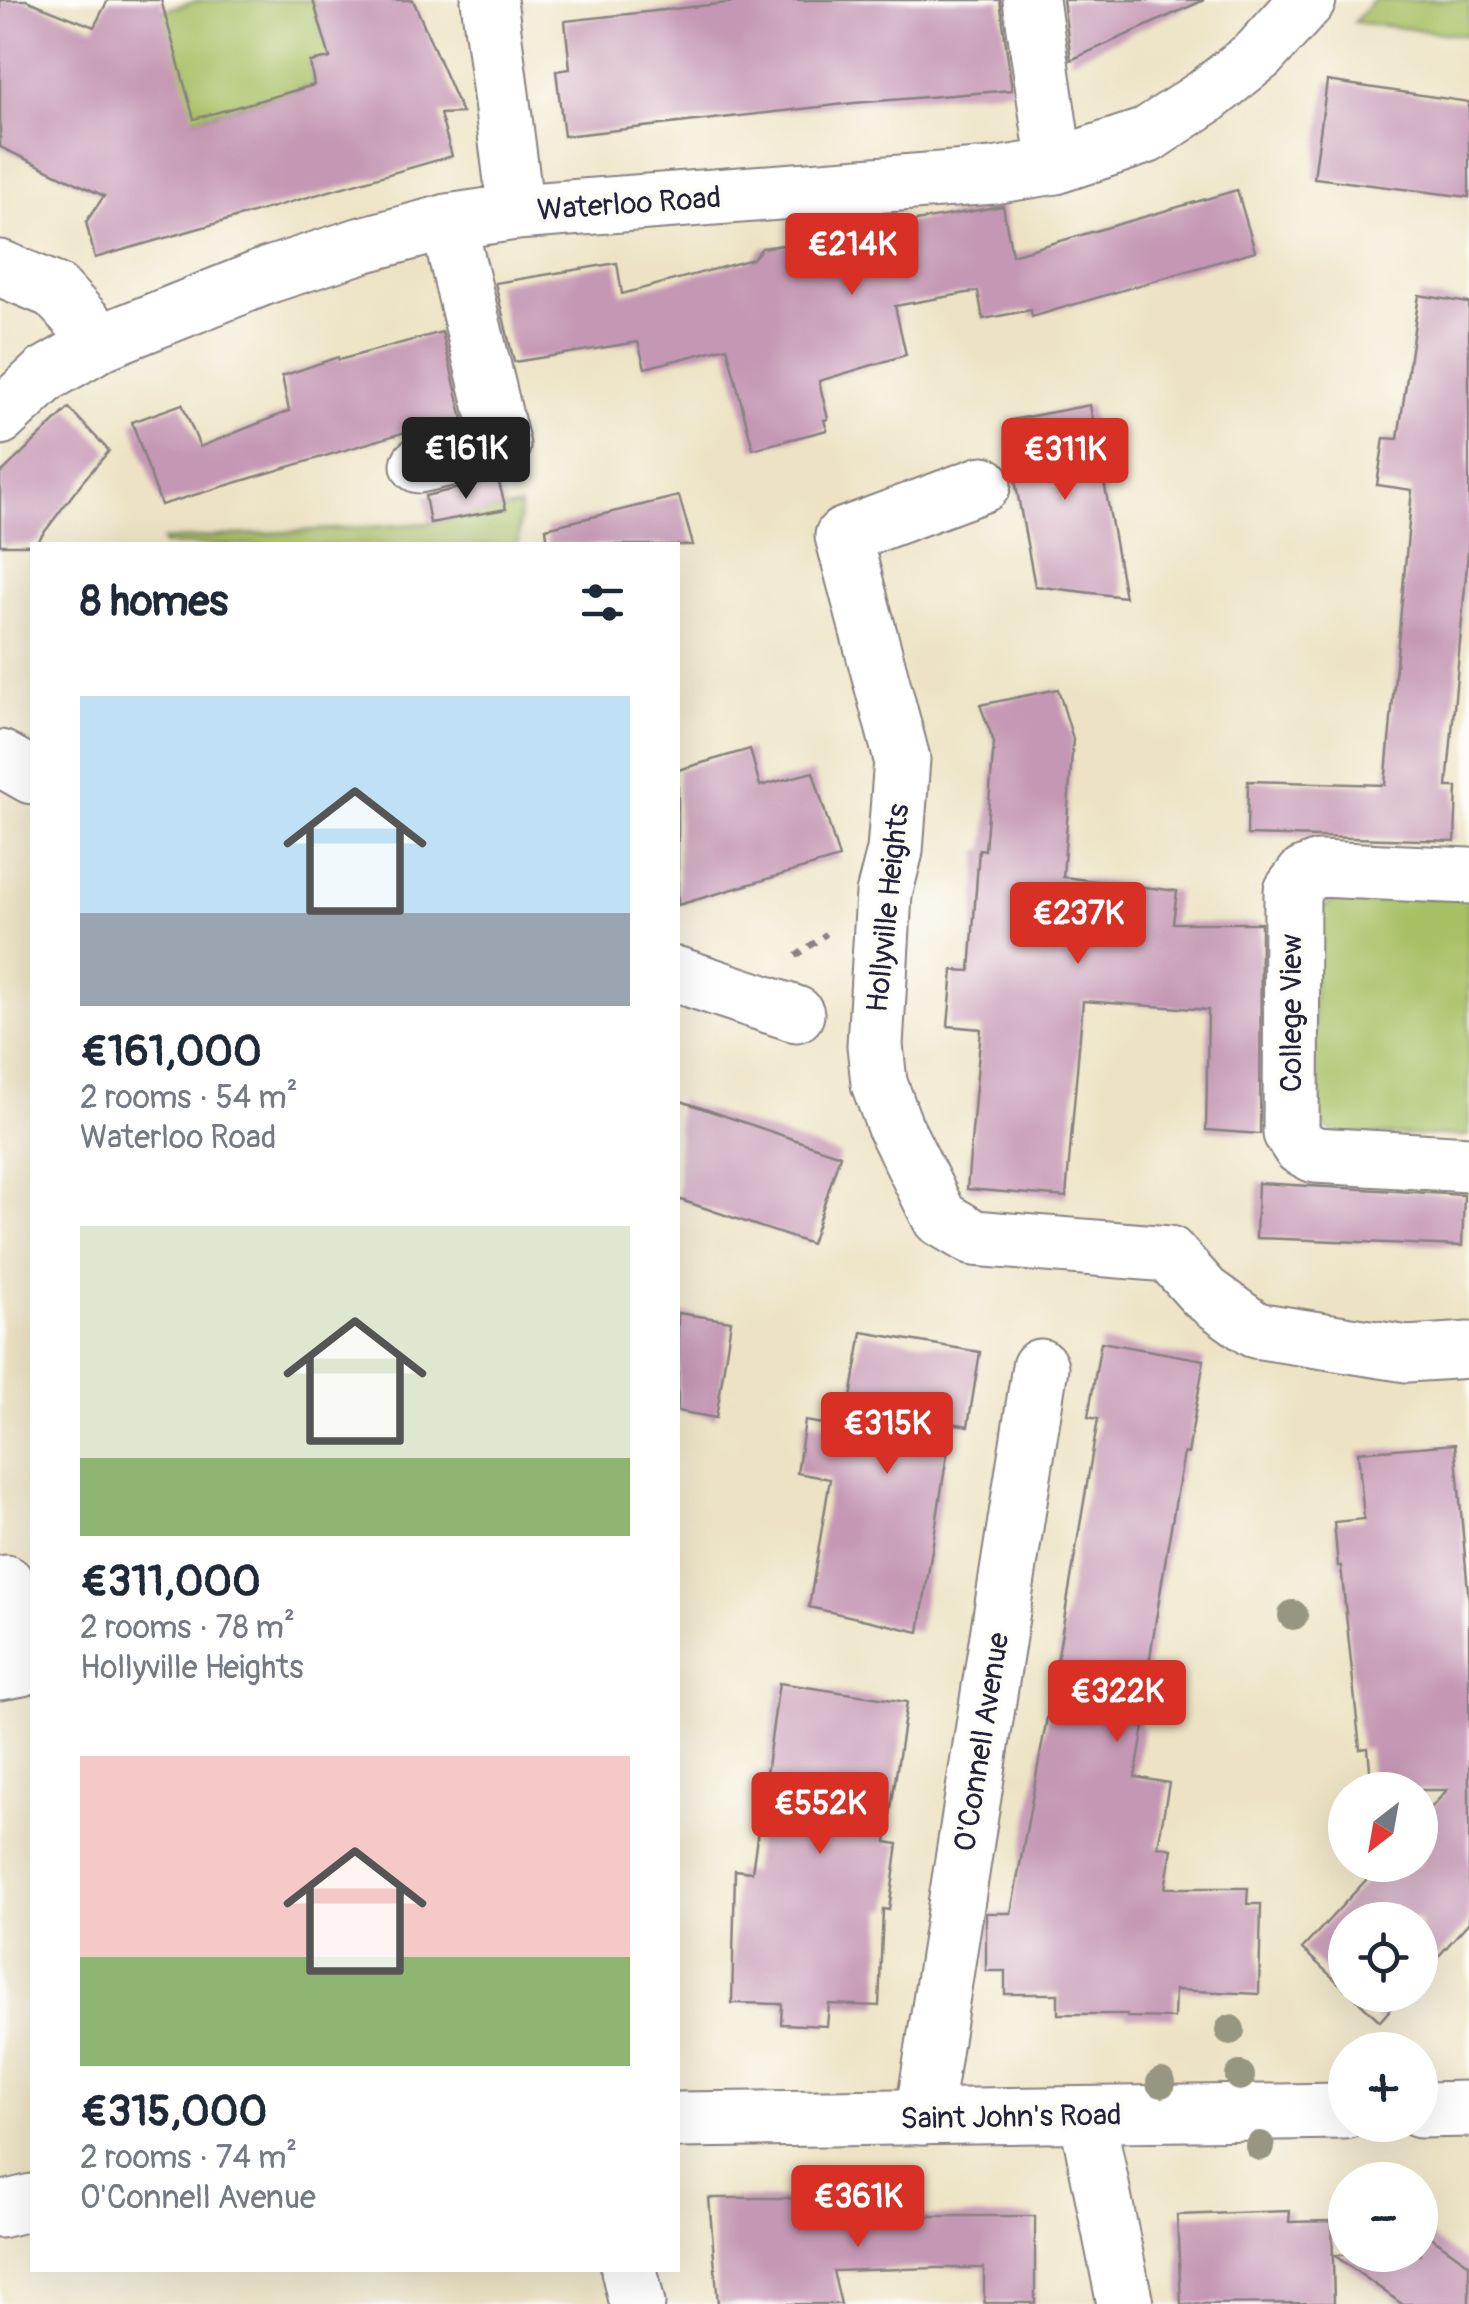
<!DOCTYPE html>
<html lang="en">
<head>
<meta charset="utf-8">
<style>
	:root { --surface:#fff; --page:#f6f6f7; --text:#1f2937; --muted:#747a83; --accent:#d93025 }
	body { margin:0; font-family:Pangolin,sans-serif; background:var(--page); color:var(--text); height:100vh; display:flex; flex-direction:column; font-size:38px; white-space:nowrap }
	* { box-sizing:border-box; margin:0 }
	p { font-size:32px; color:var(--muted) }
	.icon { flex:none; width:55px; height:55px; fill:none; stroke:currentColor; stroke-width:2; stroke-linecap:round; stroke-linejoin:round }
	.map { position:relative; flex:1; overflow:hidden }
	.details { position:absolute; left:30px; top:542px; width:650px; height:1730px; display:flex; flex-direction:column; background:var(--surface); border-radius:0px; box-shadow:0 10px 40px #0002 }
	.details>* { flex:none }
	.needle { width:65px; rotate:211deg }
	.tools { position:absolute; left:1328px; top:1772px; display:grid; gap:20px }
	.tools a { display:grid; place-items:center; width:110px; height:110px; border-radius:50%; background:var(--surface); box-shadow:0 10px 40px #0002; font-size:50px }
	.price { position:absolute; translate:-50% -85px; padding:0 22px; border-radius:10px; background:var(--accent); color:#fff; font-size:32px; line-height:65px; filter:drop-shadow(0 2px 5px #0008) }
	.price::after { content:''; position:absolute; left:50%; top:60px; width:30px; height:22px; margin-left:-15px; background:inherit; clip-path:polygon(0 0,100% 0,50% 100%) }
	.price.active { background:#222; color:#fff }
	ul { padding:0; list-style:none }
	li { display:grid; align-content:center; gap:20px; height:530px; padding:0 50px }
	li span { display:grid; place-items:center; height:310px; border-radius:0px; color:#555 }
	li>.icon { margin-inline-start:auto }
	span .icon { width:180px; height:180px; fill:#fffc; stroke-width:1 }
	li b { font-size:42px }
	h2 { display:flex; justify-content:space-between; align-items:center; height:120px; padding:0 50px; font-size:42px }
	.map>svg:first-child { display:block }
	.green { fill:#a8c065; stroke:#657150; stroke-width:2.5 }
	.building { fill:#c497b4 }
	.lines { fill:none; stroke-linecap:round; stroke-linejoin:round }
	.minor-casing { stroke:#888280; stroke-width:59 }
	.path { stroke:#888280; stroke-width:6; stroke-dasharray:8 8; stroke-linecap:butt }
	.minor { stroke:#fff; stroke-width:55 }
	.tree { fill:#979781 }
	.labels { text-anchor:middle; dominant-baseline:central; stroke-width:9; stroke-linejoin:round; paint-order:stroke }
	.street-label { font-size:30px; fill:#22223b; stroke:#fdfcf7 }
</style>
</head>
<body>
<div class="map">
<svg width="1469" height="2304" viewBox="0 0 1469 2304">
	<rect width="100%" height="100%" fill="#fdfcf7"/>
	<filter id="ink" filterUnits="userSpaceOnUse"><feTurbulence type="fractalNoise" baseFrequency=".01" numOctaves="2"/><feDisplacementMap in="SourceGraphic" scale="20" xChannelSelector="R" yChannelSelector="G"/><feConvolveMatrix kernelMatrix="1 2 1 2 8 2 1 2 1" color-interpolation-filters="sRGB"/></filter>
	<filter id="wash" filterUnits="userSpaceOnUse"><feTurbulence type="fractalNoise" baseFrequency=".0048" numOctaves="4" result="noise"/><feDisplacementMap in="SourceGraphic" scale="40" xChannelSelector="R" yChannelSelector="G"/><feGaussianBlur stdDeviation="2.25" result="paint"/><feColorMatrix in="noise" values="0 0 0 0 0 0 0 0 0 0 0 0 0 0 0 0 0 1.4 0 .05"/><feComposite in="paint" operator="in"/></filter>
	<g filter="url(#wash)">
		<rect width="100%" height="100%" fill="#ede3c4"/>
		<g class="green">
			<polygon points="202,0 313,0 330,58 310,62 314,85 170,126 164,10"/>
			<polygon points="1374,0 1469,0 1469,36 1354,22"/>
			<polygon points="520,506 518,545 163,545 162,540 430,523"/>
			<polygon points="1343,895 1469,897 1469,1136 1336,1134 1311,1119 1315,913"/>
		</g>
		<g id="blocks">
			<g class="building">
				<polygon points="0,0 26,0 94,27 108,0 161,0 194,119 314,85 310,62 330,58 313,0 413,0 462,113 440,114 452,156 95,258 86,222 104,196 0,147"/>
				<polygon points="754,0 1000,0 1012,90 854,103 564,136 556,71 570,69 565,21"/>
				<polygon points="1063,0 1204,0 1071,60"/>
				<polygon points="1327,81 1469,102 1469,197 1314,178"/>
				<polygon points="1237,190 1255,251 1032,317 1031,310 983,319 978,291 895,306 906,355 819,381 828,419 824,420 827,430 753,449 727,347 645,368 638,342 514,362 495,283 617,263 622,294 753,259 762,248 899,229 898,224 1003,206 1012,255"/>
				<polygon points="1419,295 1469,303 1469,541 1447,787 1457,787 1455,841 1247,835 1248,781 1385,785 1412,490 1377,485 1384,438 1398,439"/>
				<polygon points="442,332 464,423 413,434 412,430 161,505 132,422 182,404 200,447 289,411 282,376 338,357 339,360"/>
				<polygon points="1090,405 1101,465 1125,597 1035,586 1007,438 1014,436 1011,420"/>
				<polygon points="69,408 109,451 83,481 37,542 28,545 0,545 0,474"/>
				<polygon points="498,479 506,509 430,523 425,496"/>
				<polygon points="679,496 693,545 548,545 546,528"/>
				<polygon points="1058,689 1073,739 1063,877 1177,891 1173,923 1261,923 1260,1134 1206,1130 1208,1010 1083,1001 1066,1197 967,1189 981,1029 948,1026 953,970 970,971 979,849 985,850 994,742 980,705"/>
				<polygon points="750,749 760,786 813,772 839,858 678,905 678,770"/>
				<polygon points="678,1100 840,1155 811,1244 678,1199"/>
				<polygon points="1258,1183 1464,1195 1462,1246 1256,1238"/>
				<polygon points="678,1313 731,1321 716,1418 678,1411"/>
				<polygon points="862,1332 980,1352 968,1426 952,1423 919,1632 809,1607 830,1479 797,1473 805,1421 846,1428"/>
				<polygon points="1101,1342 1204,1360 1188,1454 1184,1453 1167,1550 1147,1676 1140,1727 1144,1727 1135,1777 1169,1783 1158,1846 1172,1849 1165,1888 1248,1888 1247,1904 1261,1904 1259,1994 1175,1990 1174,2018 1127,2017 1127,2014 1058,2014 1058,1994 1005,1994 1005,1971 986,1971 986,1913 1011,1913 1053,1685 1098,1419 1088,1417"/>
				<polygon points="1455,1444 1469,1602 1469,1922 1420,1977 1420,1920 1345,1920 1345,1989 1302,1949 1380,1865 1420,1865 1420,1820 1447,1790 1372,1790 1368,1748 1360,1749 1341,1566 1338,1566 1334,1522 1364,1519 1358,1452"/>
				<polygon points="779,1683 907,1702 886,1842 898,1844 889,1910 883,1909 879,2006 829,2004 827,2026 781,2024 782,2004 732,2003 735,1870 752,1872"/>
				<polygon points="1352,1995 1403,1995 1380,2021"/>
				<polygon points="709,2198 822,2198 821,2216 1035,2216 1035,2303 984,2303 984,2268 937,2268 833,2271 841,2304 718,2304"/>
				<polygon points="1290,2211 1289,2222 1332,2221 1334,2303 1181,2304 1177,2215"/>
				<polygon points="1420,2229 1469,2264 1469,2304 1402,2304 1334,2255 1420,2255"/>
			</g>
		</g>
	</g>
	<g filter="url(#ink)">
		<use href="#blocks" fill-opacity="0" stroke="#888280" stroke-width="2.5"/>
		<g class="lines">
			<g class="minor-casing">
				<g id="minor">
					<polyline points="489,0 516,212"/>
					<polyline points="1031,0 1055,166"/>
					<polyline points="0,268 55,291 102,342"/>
					<polyline points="0,417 45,375 102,342 269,275 362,245 448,222 516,212 993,176 1055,166 1146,136 1205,97 1259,54 1308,0"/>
					<polyline points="419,465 502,446 448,222"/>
					<polyline points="983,484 843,536 902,759 895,851 884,894 875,1045 879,1083 895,1127 940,1218 974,1238 1169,1254 1204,1293 1255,1330 1407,1354 1469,1350"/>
					<polyline points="0,758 32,776"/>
					<polyline points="1469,876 1319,869 1304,875 1292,891 1291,1133 1300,1147 1315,1155 1469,1164"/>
					<polyline points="678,975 796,1014"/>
					<polyline points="0,1672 22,1668 6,1583"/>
					<polyline points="1420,2110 1469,2109"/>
					<polyline points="1087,2116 1125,2304"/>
					<polyline points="923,2117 1040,1367"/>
					<polyline points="678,2120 1345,2111"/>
					<polyline points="0,2210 32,2202"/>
					<polyline points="629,2270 637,2304"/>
				</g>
			</g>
			<polyline class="path" points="796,956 826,934"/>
			<use href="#minor" class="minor"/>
		</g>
		<g class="tree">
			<circle cx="1293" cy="1615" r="15"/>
			<circle cx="1230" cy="2030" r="15"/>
			<circle cx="1240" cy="2076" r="15"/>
			<circle cx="1161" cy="2083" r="15"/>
			<circle cx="1260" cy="2146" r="15"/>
		</g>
	</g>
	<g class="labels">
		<g class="street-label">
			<text transform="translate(629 204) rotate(-4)">Waterloo Road</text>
			<text transform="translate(888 908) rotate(-84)">Hollyville Heights</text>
			<text transform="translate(1291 1013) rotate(-90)">College View</text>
			<text transform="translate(982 1742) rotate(-81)">O'Connell Avenue</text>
			<text transform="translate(1011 2117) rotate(-1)">Saint John's Road</text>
		</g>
	</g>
</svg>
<div class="tools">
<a><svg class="needle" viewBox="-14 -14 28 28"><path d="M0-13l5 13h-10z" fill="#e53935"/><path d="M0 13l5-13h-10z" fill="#747a83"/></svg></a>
<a><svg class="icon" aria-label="locate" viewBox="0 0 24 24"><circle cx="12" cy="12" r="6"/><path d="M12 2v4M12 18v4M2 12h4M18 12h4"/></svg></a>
<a>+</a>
<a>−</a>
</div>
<b class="price" style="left:852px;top:298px">€214K</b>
<b class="price active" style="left:466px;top:502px">€161K</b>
<b class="price" style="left:1065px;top:503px">€311K</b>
<b class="price" style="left:1078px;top:967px">€237K</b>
<b class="price" style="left:887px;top:1477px">€315K</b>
<b class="price" style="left:1117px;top:1745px">€322K</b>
<b class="price" style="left:820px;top:1857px">€552K</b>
<b class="price" style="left:858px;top:2250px">€361K</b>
<section class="details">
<h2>8 homes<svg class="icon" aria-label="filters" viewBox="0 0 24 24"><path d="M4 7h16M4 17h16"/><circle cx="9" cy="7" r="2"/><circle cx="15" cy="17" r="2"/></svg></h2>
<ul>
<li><span style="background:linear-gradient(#bfe0f5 70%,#9aa5b1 0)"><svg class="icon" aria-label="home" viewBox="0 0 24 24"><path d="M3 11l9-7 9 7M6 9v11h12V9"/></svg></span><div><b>€161,000</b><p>2 rooms · 54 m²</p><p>Waterloo Road</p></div></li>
<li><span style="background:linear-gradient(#dfe7d0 75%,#8fb573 0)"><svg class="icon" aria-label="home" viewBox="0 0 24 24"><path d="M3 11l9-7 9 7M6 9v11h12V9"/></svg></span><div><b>€311,000</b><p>2 rooms · 78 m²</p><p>Hollyville Heights</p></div></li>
<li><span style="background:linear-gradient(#f6c9c9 65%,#8fb573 0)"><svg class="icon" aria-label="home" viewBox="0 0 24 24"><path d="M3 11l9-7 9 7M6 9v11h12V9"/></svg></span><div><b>€315,000</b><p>2 rooms · 74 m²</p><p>O'Connell Avenue</p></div></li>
</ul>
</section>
</div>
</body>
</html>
